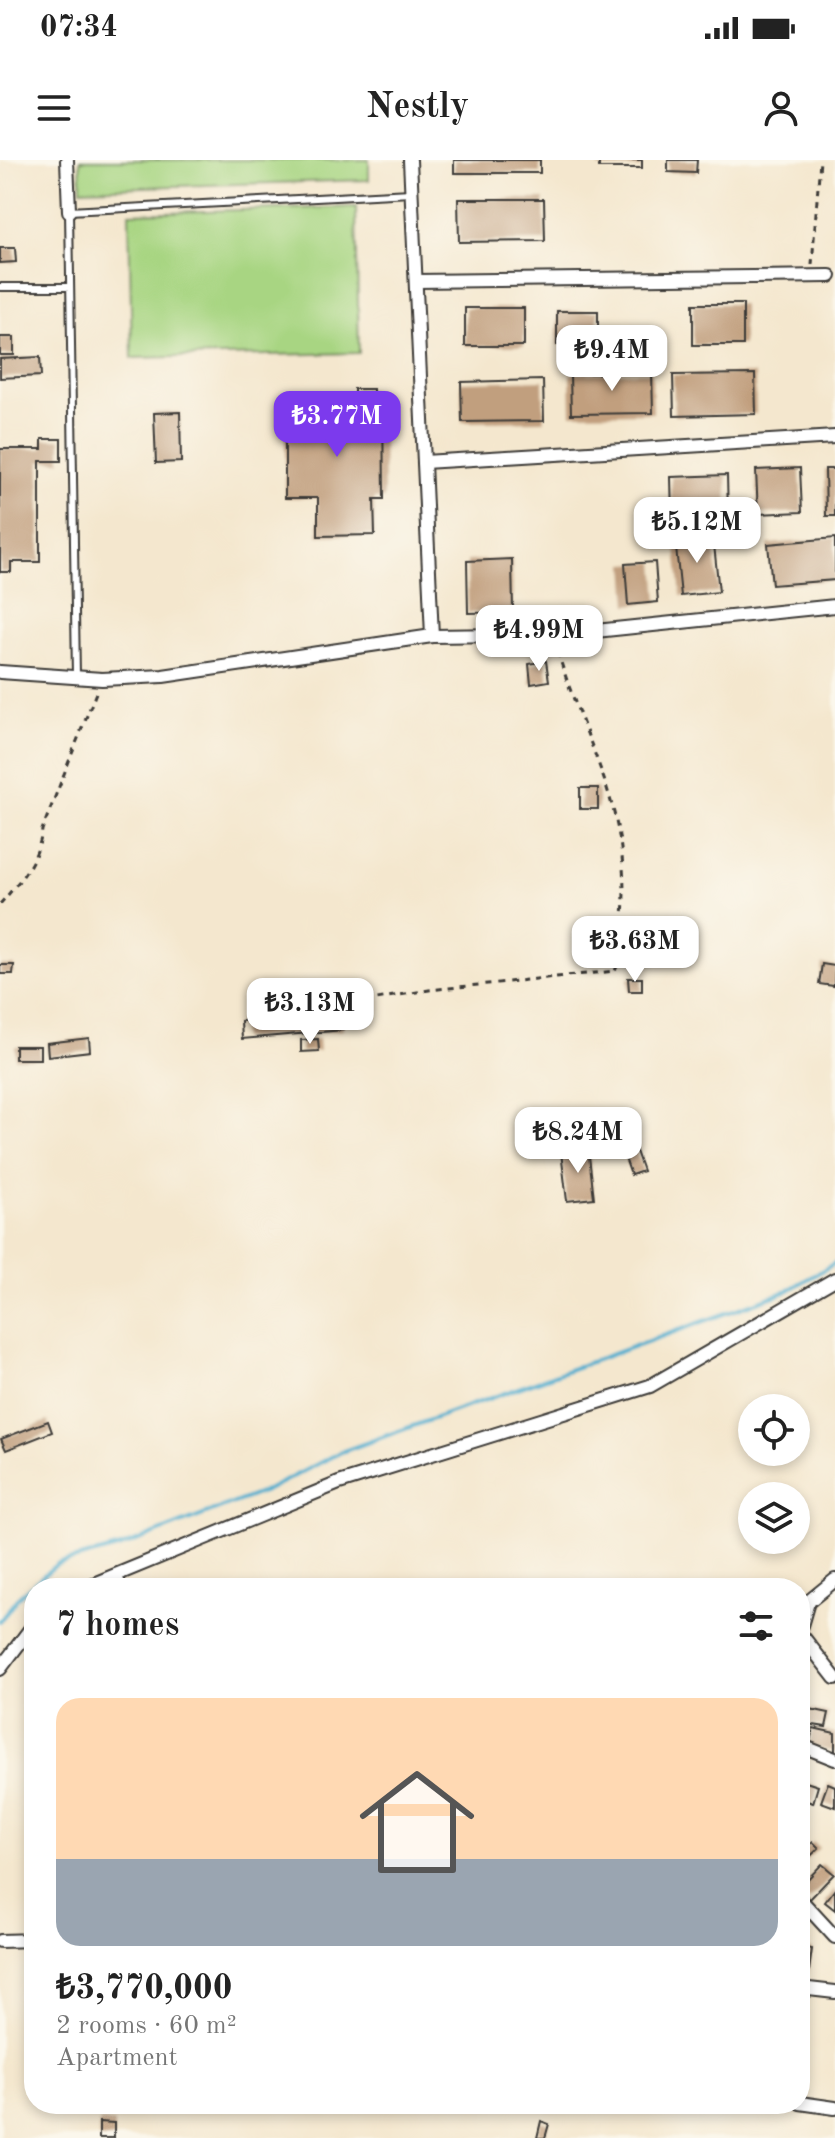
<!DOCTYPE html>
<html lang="en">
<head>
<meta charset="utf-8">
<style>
	:root { --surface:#fff; --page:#f6f6f6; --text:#222; --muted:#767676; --line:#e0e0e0; --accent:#7c3aed }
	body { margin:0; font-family:"Old Standard TT",serif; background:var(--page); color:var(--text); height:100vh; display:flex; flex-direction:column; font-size:30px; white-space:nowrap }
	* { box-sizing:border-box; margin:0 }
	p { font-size:26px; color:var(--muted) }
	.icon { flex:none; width:44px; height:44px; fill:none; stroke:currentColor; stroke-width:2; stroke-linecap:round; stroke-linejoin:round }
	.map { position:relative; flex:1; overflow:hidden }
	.details { position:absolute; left:24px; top:1418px; width:786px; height:536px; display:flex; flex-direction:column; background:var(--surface); border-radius:32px; box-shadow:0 4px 12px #0003 }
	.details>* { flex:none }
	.tools { position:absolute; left:738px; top:1234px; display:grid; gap:16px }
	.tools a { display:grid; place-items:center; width:72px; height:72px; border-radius:50%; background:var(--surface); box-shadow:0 4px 12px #0003; font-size:40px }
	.price { position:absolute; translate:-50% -68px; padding:0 18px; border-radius:16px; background:#fff; color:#222; font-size:26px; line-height:52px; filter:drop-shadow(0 2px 4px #0008) }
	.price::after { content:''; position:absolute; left:50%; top:48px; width:24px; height:18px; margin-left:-12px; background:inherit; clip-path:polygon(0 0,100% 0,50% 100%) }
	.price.selected { background:var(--accent); color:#fff }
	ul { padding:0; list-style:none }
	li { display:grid; align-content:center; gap:16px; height:424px; padding:0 32px }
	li+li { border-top:2px solid var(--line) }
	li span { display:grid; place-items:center; height:248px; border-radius:24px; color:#555 }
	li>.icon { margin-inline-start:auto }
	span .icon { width:144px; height:144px; fill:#fffc; stroke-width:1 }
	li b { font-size:34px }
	h2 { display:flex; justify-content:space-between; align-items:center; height:96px; padding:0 32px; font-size:34px }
	.status { display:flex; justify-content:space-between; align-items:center; height:56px; padding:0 40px; background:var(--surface); direction:ltr }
	.status svg { height:22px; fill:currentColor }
	header { display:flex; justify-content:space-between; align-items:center; height:104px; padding:0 32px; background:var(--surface); font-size:36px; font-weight:700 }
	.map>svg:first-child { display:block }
	.green { fill:#a8d582; stroke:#62784f; stroke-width:2 }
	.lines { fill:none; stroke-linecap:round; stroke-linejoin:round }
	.stream { stroke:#50aecf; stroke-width:4 }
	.building { fill:#c19f7e }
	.service-casing { stroke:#3c3a37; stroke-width:10 }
	.minor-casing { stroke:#3c3a37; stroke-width:16 }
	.path { stroke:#3c3a37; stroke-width:3; stroke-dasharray:6 6; stroke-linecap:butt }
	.service { stroke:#fff; stroke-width:6 }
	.minor { stroke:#fff; stroke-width:12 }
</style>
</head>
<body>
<div class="status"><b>07:34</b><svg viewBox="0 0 49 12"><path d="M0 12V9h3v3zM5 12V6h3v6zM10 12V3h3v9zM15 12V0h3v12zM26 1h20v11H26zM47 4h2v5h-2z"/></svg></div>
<header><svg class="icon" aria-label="menu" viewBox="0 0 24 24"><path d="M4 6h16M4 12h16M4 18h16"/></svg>Nestly<svg class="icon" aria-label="person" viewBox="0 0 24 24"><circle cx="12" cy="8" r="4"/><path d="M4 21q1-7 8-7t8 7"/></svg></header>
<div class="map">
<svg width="835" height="1978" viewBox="0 0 835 1978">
	<rect width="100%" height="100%" fill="#fbf7ec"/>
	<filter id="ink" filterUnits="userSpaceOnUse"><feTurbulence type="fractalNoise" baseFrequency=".0125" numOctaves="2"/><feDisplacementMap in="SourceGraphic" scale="16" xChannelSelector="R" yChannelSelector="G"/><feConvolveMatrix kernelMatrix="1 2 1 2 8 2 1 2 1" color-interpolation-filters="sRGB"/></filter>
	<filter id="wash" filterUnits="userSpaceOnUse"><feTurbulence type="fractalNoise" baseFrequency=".006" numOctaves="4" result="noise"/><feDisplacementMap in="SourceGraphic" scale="32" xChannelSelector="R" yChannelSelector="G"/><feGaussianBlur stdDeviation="1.8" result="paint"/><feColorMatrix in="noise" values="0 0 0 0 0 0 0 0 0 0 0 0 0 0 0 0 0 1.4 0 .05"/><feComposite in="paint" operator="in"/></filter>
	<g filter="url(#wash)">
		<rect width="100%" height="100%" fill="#f4e7ce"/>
		<g class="green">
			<polygon points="80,0 369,0 369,20 81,29"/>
			<polygon points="356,47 359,193 132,198 129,53"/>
		</g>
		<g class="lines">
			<polyline class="stream" points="0,1461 19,1436 57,1404 121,1387 265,1331 341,1292 785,1132 835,1103"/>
		</g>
		<g id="blocks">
			<g class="building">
				<rect x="454" y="0" width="86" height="13"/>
				<rect x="599" y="0" width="43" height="8"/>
				<polygon points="668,0 697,0 696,13 668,12"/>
				<polygon points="458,39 544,39 545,81 459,82"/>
				<polygon points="0,88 15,88 16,102 0,103"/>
				<rect x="693" y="144" width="50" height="41"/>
				<rect x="465" y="148" width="59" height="38"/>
				<polygon points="557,151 598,151 598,184 557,185"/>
				<rect x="0" y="177" width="14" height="18"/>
				<polygon points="40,197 41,216 0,218 0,199"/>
				<polygon points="652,212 653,253 571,254 570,214"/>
				<polygon points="755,214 756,254 674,256 673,215"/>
				<polygon points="543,220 544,261 462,262 461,222"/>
				<polygon points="354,229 373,229 373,236 383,242 384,339 374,339 375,375 318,376 318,338 285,338 285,236 354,235"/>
				<polygon points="180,252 181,302 156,303 154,253"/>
				<polygon points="42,279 61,279 61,301 40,301 40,402 11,402 11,412 0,412 0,289 42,289"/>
				<polygon points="800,308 802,352 758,354 756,310"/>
				<polygon points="825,309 835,309 835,356 826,356"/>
				<polygon points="727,315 728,354 672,356 671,317"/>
				<polygon points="713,375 719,432 681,436 675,378"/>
				<polygon points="835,378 835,420 772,425 768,384"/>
				<polygon points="512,399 513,452 468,453 467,401"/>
				<polygon points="655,402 658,442 628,445 625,404"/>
				<polygon points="546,501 549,521 531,524 529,504"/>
				<rect x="580" y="628" width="18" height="21"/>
				<polygon points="822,804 835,806 834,826 819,824"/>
				<polygon points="0,805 14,805 13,814 0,814"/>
				<polygon points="628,818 642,818 642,831 629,831"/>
				<polygon points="342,853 343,870 242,879 241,861"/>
				<polygon points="89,878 90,891 48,896 47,883"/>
				<polygon points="318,879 319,891 301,892 301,880"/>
				<rect x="15" y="886" width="25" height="13"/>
				<polygon points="631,977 643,1011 631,1015 619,981"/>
				<polygon points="588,988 594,1038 567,1041 561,992"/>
				<polygon points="48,1261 52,1272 6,1290 1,1279"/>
				<polygon points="810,1549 829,1553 826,1567 807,1564"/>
				<polygon points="813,1568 835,1573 835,1592 809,1586"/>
				<polygon points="806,1622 818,1626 813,1643 801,1639"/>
				<polygon points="828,1623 835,1626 835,1647 821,1642"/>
				<polygon points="813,1682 819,1688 800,1706 800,1695"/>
				<polygon points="822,1704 834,1714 809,1740 800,1727"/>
				<polygon points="835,1729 835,1750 825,1742"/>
				<polygon points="800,1787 812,1789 809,1811 800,1810"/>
				<polygon points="541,1961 549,1964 545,1978 537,1978"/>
				<polygon points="99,1962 114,1963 114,1978 99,1978"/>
			</g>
		</g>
	</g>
	<g filter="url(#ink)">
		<use href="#blocks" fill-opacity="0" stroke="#3c3a37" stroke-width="2"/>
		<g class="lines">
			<g class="service-casing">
				<g id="service">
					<polyline points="0,127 70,127"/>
					<polyline points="76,516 69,51 411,33"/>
					<polyline points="119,1416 124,1428"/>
				</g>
			</g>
			<g class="minor-casing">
				<g id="minor">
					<polyline points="67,0 69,51"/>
					<polyline points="410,0 432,476"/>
					<polyline points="416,121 830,116"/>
					<polyline points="424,302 835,277"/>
					<polyline points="0,512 102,519 163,516 432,476 567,474 835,446"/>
					<polyline points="84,1428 339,1323 650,1226 835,1119"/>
					<polyline points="800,1469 808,1442 835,1420"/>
					<polyline points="800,1473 835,1518"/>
					<polyline points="0,1509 34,1464"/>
					<polyline points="800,1585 835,1599"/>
					<polyline points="800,1739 835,1777"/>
					<polyline points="0,1781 34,1780"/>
					<polyline points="800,1828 835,1832"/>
					<polyline points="800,1943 835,1948"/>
				</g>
			</g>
			<g class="path">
				<polyline points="812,105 820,0"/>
				<path d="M0,744C19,722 39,700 42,670L97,530"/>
				<path d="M342,845L429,830L615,811C623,793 622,775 623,757C631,646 585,586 556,486"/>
			</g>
			<use href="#service" class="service"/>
			<use href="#minor" class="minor"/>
		</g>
	</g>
</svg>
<div class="tools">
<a><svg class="icon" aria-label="locate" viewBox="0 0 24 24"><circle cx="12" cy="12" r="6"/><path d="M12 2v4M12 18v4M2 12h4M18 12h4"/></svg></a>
<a><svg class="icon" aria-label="layers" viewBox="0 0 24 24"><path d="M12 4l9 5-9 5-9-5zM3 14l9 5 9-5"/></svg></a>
</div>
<b class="price" style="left:612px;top:233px">₺9.4M</b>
<b class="price selected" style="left:337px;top:299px">₺3.77M</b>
<b class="price" style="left:697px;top:405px">₺5.12M</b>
<b class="price" style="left:539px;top:513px">₺4.99M</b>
<b class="price" style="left:635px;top:824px">₺3.63M</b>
<b class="price" style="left:310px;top:886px">₺3.13M</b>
<b class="price" style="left:578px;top:1015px">₺8.24M</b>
<section class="details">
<h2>7 homes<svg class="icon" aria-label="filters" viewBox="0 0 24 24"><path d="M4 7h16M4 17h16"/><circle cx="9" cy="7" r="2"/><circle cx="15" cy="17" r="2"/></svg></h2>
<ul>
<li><span style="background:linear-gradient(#ffd9b3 65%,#9aa5b1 0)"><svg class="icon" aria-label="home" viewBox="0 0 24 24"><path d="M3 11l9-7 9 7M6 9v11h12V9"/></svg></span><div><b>₺3,770,000</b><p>2 rooms · 60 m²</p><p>Apartment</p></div></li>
</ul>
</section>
</div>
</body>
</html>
